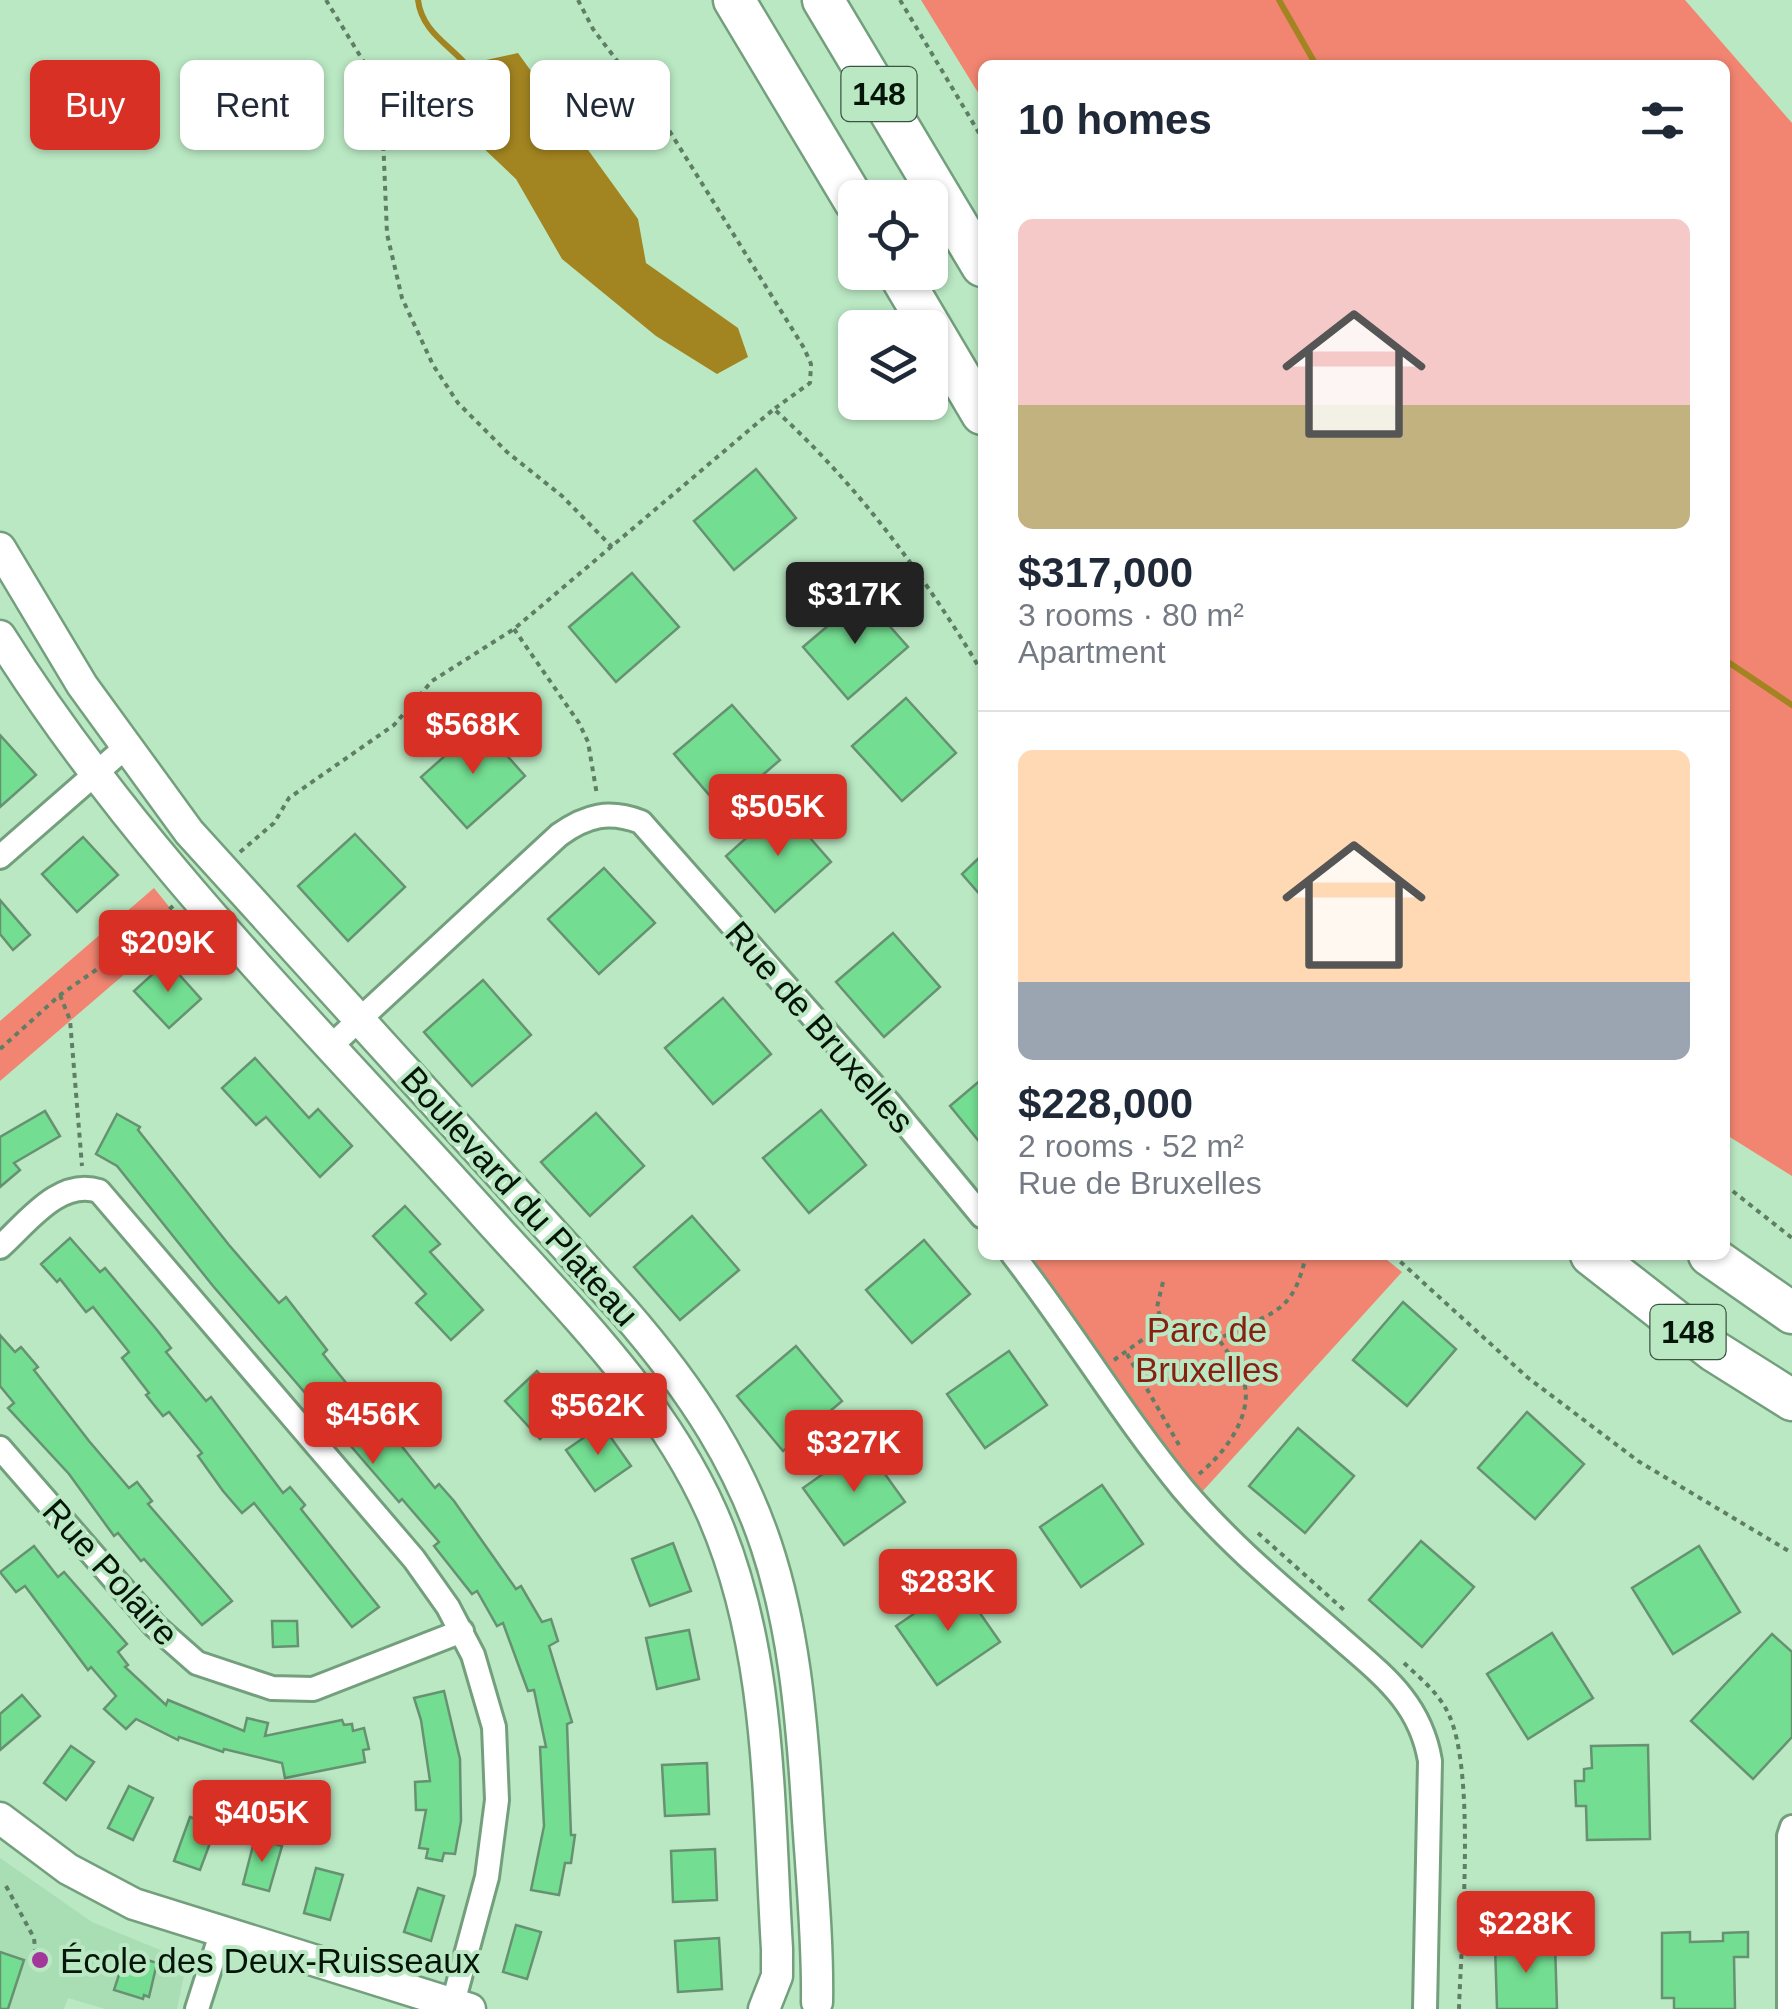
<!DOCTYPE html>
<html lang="en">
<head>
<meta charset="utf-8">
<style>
	:root { --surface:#fff; --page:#f6f6f7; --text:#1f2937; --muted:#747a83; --line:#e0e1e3; --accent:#d93025 }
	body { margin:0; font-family:Arial,sans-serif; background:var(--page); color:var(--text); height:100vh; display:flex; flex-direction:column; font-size:38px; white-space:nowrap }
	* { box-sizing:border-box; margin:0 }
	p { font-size:32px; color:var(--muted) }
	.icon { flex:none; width:55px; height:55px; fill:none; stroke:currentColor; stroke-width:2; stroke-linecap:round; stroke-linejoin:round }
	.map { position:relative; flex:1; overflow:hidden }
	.drawer { position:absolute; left:978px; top:60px; width:752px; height:1200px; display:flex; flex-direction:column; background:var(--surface); border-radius:15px; box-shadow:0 2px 8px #0004 }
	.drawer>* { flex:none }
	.hud { position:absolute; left:30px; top:60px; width:798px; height:90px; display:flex; gap:20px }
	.buttons { position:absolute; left:838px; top:180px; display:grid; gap:20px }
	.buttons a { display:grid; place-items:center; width:110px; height:110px; border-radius:15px; background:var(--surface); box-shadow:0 2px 8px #0004; font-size:50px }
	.price { position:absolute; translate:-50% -85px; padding:0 22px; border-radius:10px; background:var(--accent); color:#fff; font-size:32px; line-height:65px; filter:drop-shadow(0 2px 5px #0008) }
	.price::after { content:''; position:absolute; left:50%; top:60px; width:30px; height:22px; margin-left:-15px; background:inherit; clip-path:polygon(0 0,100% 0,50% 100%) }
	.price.current { background:#222; color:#fff }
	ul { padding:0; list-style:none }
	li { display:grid; align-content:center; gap:20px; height:530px; padding:0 40px }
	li+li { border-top:2px solid var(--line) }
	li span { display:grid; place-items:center; height:310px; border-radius:15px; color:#555 }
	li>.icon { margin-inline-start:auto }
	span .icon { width:180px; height:180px; fill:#fffc; stroke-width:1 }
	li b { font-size:42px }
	h2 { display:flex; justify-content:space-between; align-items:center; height:120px; padding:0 40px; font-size:42px }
	.pill { padding:0 35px; border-radius:15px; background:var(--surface); box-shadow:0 2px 8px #0004; font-size:35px; line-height:90px }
	.pill.current { background:var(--accent); color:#fff }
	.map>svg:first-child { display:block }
	.built { fill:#a9ddb4 }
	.green { fill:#f28571 }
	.water { fill:#a28421 }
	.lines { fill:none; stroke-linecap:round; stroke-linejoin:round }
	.stream { stroke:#a28421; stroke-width:6 }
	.building { fill:#73dd91; stroke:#679271; stroke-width:2.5 }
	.street-casing { stroke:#739f7d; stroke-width:28 }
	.secondary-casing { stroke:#739f7d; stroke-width:35 }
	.highway-casing { stroke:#739f7d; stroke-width:45 }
	.path { stroke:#5f7e66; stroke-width:4; stroke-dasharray:5 5; stroke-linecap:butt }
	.street { stroke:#fff; stroke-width:22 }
	.secondary { stroke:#fff; stroke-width:30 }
	.highway { stroke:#fff; stroke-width:40 }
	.poi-dot { fill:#a2389a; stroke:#bae8c3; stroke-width:4 }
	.labels { text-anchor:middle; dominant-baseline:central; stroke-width:8; stroke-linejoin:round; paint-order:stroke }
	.shield { fill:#bae8c3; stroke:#3b5441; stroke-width:2.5 }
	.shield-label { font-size:32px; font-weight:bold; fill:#051509 }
	.street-label { font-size:35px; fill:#051509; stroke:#bae8c3 }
	.park-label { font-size:35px; fill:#872011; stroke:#bae8c3 }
	.poi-label { font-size:35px; fill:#051509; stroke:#bae8c3; text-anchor:start }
</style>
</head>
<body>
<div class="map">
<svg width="1792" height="2009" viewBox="0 0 1792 2009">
	<rect width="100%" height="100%" fill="#bae8c3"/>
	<polygon class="built" points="0,1858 92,1922 187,1961 177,2009 105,2009 68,1998 64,2009 0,2009"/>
	<g class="green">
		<polygon points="921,0 1685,0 1792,123 1792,1176 1725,1134 1725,65 982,65 982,99"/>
		<polygon points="154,888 183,924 0,1081 0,1021"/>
		<polygon points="1031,1255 1381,1255 1402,1272 1201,1493 1136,1410"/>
	</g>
	<polygon class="water" points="518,53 638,219 646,263 738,328 748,357 717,374 656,336 562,259 516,179 461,127 448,88 477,62"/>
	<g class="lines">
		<g class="stream">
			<path d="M418,0C422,33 451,45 470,69"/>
			<polyline points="1279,0 1316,65"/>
			<polyline points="1725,660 1792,705"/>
		</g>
	</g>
	<g class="building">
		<polygon points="756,469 796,518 734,570 694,521"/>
		<polygon points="632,573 679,627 616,682 569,627"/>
		<polygon points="863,596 908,647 848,699 803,647"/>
		<polygon points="906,698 956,753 902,801 852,746"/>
		<polygon points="732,705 780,760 722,810 674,754"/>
		<polygon points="480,725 525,776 467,828 421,777"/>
		<polygon points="0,735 36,775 0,807"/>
		<polygon points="782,806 831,862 775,912 726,856"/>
		<polygon points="355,834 405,887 348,941 298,886"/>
		<polygon points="83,837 118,875 77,912 42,874"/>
		<polygon points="982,855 982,897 962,874"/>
		<polygon points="604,868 655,923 599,974 548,919"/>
		<polygon points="0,900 30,935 13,950 0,934"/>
		<polygon points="893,933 940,987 884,1037 836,982"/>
		<polygon points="167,961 201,999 169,1028 134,991"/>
		<polygon points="483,980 531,1035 472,1086 424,1032"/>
		<polygon points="723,998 771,1054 713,1104 665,1048"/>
		<polygon points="255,1058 309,1118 318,1109 352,1146 320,1177 266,1117 256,1125 222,1088"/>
		<polygon points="982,1079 982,1145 950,1106"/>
		<polygon points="821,1110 866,1165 809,1213 763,1158"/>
		<polygon points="45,1111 60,1136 14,1163 20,1170 0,1187 0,1137"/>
		<polygon points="596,1113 644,1166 590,1216 541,1162"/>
		<polygon points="117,1114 140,1127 138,1130 229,1245 279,1303 286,1297 327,1350 323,1354 347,1384 385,1427 388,1424 403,1441 400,1444 435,1488 439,1484 454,1501 516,1589 521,1586 542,1622 551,1619 558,1641 549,1646 572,1722 567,1724 571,1835 575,1835 571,1863 565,1863 559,1895 531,1890 544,1826 540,1747 546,1747 534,1690 528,1691 503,1623 497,1626 477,1591 472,1594 434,1546 439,1542 402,1499 399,1502 213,1286 117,1166 96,1154"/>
		<polygon points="405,1206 440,1244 430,1252 483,1310 451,1340 416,1303 426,1294 373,1236"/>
		<polygon points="692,1216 739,1270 680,1320 634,1267"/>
		<polygon points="70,1238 100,1272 105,1268 157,1330 171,1348 166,1352 206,1401 211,1397 283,1493 290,1487 305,1505 301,1509 379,1607 352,1627 254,1503 242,1513 223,1491 198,1456 202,1453 169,1412 163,1416 146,1395 149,1393 122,1358 129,1352 93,1307 86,1312 60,1279 57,1282 41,1264"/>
		<polygon points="924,1240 970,1294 912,1343 866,1290"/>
		<polygon points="1403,1302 1456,1349 1407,1406 1353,1360"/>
		<polygon points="0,1335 15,1352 21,1347 38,1367 34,1370 89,1441 129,1488 137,1482 152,1501 148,1504 232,1601 202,1625 144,1559 141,1561 118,1533 114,1536 69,1474 8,1408 14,1403 0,1386"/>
		<polygon points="796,1346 842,1401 783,1451 737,1396"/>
		<polygon points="1009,1351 1047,1405 985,1448 947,1394"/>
		<polygon points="537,1371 572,1409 540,1439 505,1401"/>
		<polygon points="1527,1412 1584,1464 1535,1519 1478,1468"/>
		<polygon points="602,1425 631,1466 595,1491 566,1450"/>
		<polygon points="1298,1428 1354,1476 1305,1533 1249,1486"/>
		<polygon points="864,1445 905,1502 844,1545 803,1488"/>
		<polygon points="1102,1485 1143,1544 1081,1587 1040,1527"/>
		<polygon points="1421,1541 1474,1587 1422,1647 1369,1600"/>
		<polygon points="673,1543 691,1591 650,1606 632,1559"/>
		<polygon points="34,1546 58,1577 64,1572 127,1644 118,1652 128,1665 125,1667 166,1705 168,1700 244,1731 247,1718 268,1723 265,1736 342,1720 344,1725 352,1724 353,1731 364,1728 369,1749 363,1750 365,1762 285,1778 282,1763 224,1749 223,1752 179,1737 178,1740 136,1719 126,1729 104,1709 116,1696 91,1667 88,1670 25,1586 16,1592 0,1572"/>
		<polygon points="1699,1546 1740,1612 1673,1654 1632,1588"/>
		<polygon points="959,1583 1000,1642 937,1685 896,1626"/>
		<polygon points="272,1621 297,1621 298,1646 273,1647"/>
		<polygon points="689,1630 699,1679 657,1689 646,1638"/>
		<polygon points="1552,1633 1593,1698 1528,1739 1487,1674"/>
		<polygon points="1772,1634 1792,1652 1792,1737 1753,1779 1691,1721"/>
		<polygon points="444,1691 460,1759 461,1821 455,1854 444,1853 442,1861 426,1858 428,1849 419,1848 426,1810 416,1810 415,1782 430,1781 421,1720 414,1698"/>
		<polygon points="22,1695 40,1716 0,1750 0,1714"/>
		<polygon points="1648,1745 1650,1839 1587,1840 1586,1806 1576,1806 1575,1781 1584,1781 1584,1769 1592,1768 1591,1746"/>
		<polygon points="71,1746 94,1762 66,1800 44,1783"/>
		<polygon points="707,1763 709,1814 665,1816 662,1765"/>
		<polygon points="129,1786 153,1798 133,1840 108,1828"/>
		<polygon points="190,1817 216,1827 200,1870 174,1861"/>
		<polygon points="255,1838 282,1846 269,1891 243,1884"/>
		<polygon points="715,1849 717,1900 673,1902 671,1851"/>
		<polygon points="316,1868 343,1875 330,1920 304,1913"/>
		<polygon points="418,1888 444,1896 431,1941 404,1932"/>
		<polygon points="516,1925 541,1932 527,1979 503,1972"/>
		<polygon points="1690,1932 1690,1942 1723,1941 1723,1933 1748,1932 1748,1957 1734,1957 1735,2009 1674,2009 1674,1998 1662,1998 1662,1933"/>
		<polygon points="719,1938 722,1989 678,1992 675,1941"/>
		<polygon points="1555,1943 1557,2009 1497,2009 1495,1945"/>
		<polygon points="0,1952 24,1960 8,2009 0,2009"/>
		<polygon points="126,1953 157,1963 149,1997 144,1995 143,1999 114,1990"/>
	</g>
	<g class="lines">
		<g class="street-casing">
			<g id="street">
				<polyline points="0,857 126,747"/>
				<path d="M332,1045L559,835C587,815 609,810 641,822L888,1102L982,1216"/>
				<path d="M0,1247C27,1223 59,1178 99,1191L414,1559L448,1607L473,1655L494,1727L497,1800L487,1877L453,2003"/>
				<path d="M1013,1255C1072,1331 1122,1415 1183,1489C1229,1544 1284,1589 1338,1636C1381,1674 1420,1701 1430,1761L1425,2009"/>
				<polyline points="0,1448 155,1626 197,1663 272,1688 313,1689 462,1631"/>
				<polyline points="197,2009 221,1934"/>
				<polyline points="1789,2009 1789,1836 1792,1827"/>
			</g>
		</g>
		<g class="secondary-casing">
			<g id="secondary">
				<path d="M0,548L82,685L189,832L623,1310C772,1481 795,1599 808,1819C812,1880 818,1942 817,2002"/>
				<path d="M0,636C134,850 315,1026 482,1212C566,1306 660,1396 712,1513C772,1649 768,1803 777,1949V1976L764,2009"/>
				<polyline points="0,1818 68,1869 134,1904 470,2009"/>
			</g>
		</g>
		<g class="highway-casing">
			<g id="highway">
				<polyline points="734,0 855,202"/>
				<polyline points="823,0 982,266"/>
				<polyline points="898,272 982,414"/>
				<polyline points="1591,1255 1714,1351 1792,1400"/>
				<polyline points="1709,1255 1792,1313"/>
			</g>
		</g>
		<g class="path">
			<polyline points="326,0 370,72 382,112 387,234 402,298 433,365 458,403 507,452 562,496 612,547"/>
			<polyline points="578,0 593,29 667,127 804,348 811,364 810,383 774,409"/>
			<polyline points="900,0 982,138"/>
			<polyline points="514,629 579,723 588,742 597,795"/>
			<path d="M240,852L274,823L289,798L394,725L432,681L514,629L774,409C858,485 924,575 982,672"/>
			<polyline points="60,995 70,1020 82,1166"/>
			<polyline points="0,1049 60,995 126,949 173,906"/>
			<polyline points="1725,1185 1792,1238"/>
			<polyline points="1393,1255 1527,1377 1638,1461 1792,1553"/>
			<path d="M1163,1282L1157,1307L1163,1325C1188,1347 1208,1345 1235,1331C1280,1310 1294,1308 1306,1255"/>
			<polyline points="1127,1354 1179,1445"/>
			<polyline points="1114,1360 1163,1325"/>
			<path d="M1199,1474C1225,1453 1257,1412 1242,1376C1237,1364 1227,1352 1220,1341"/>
			<polyline points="1258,1533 1344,1610"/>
			<path d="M1404,1663C1420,1678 1440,1694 1449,1715C1476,1773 1461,1940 1459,2009"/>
			<polyline points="6,1886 34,1938 36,1959"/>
		</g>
		<use href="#street" class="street"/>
		<use href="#secondary" class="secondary"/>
		<use href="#highway" class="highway"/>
	</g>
	<circle class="poi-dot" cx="40" cy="1960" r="10"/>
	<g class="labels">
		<g class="shield">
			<rect x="841.5" y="67" width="75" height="54" rx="8"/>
			<rect x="1650.5" y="1305" width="75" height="54" rx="8"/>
		</g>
		<g class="shield-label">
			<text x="879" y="94">148</text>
			<text x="1688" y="1332">148</text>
		</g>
		<g class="street-label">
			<text transform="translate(820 1027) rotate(49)">Rue de Bruxelles</text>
			<text transform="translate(520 1196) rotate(48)">Boulevard du Plateau</text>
			<text transform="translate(111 1572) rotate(48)">Rue Polaire</text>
		</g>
		<g class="park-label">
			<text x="1207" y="1329">Parc de<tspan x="1207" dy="40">Bruxelles</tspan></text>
		</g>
		<g class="poi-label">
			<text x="60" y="1960">École des Deux-Ruisseaux</text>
		</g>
	</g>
</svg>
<div class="buttons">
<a><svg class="icon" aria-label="locate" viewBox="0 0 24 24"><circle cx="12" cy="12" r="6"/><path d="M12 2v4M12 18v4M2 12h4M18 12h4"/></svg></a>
<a><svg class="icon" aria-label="layers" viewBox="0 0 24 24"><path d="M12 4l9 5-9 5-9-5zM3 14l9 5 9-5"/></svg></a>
</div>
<b class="price current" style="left:855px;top:647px">$317K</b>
<b class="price" style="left:473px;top:777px">$568K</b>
<b class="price" style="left:778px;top:859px">$505K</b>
<b class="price" style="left:168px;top:995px">$209K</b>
<b class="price" style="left:598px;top:1458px">$562K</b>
<b class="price" style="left:373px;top:1467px">$456K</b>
<b class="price" style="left:854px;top:1495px">$327K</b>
<b class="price" style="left:948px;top:1634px">$283K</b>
<b class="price" style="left:262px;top:1865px">$405K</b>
<b class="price" style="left:1526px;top:1976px">$228K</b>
<div class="hud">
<a class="pill current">Buy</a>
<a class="pill">Rent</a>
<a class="pill">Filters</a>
<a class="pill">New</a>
</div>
<section class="drawer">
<h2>10 homes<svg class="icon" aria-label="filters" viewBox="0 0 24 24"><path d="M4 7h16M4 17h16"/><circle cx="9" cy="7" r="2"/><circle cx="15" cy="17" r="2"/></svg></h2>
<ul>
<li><span style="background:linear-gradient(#f6c9c9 60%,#c2b280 0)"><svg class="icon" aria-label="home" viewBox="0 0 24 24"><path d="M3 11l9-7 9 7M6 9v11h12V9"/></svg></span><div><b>$317,000</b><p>3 rooms · 80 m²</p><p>Apartment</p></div></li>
<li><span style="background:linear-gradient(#ffd9b3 75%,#9aa5b1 0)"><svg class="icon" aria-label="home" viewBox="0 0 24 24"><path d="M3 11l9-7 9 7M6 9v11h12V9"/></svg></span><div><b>$228,000</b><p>2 rooms · 52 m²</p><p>Rue de Bruxelles</p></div></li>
</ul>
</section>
</div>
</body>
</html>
